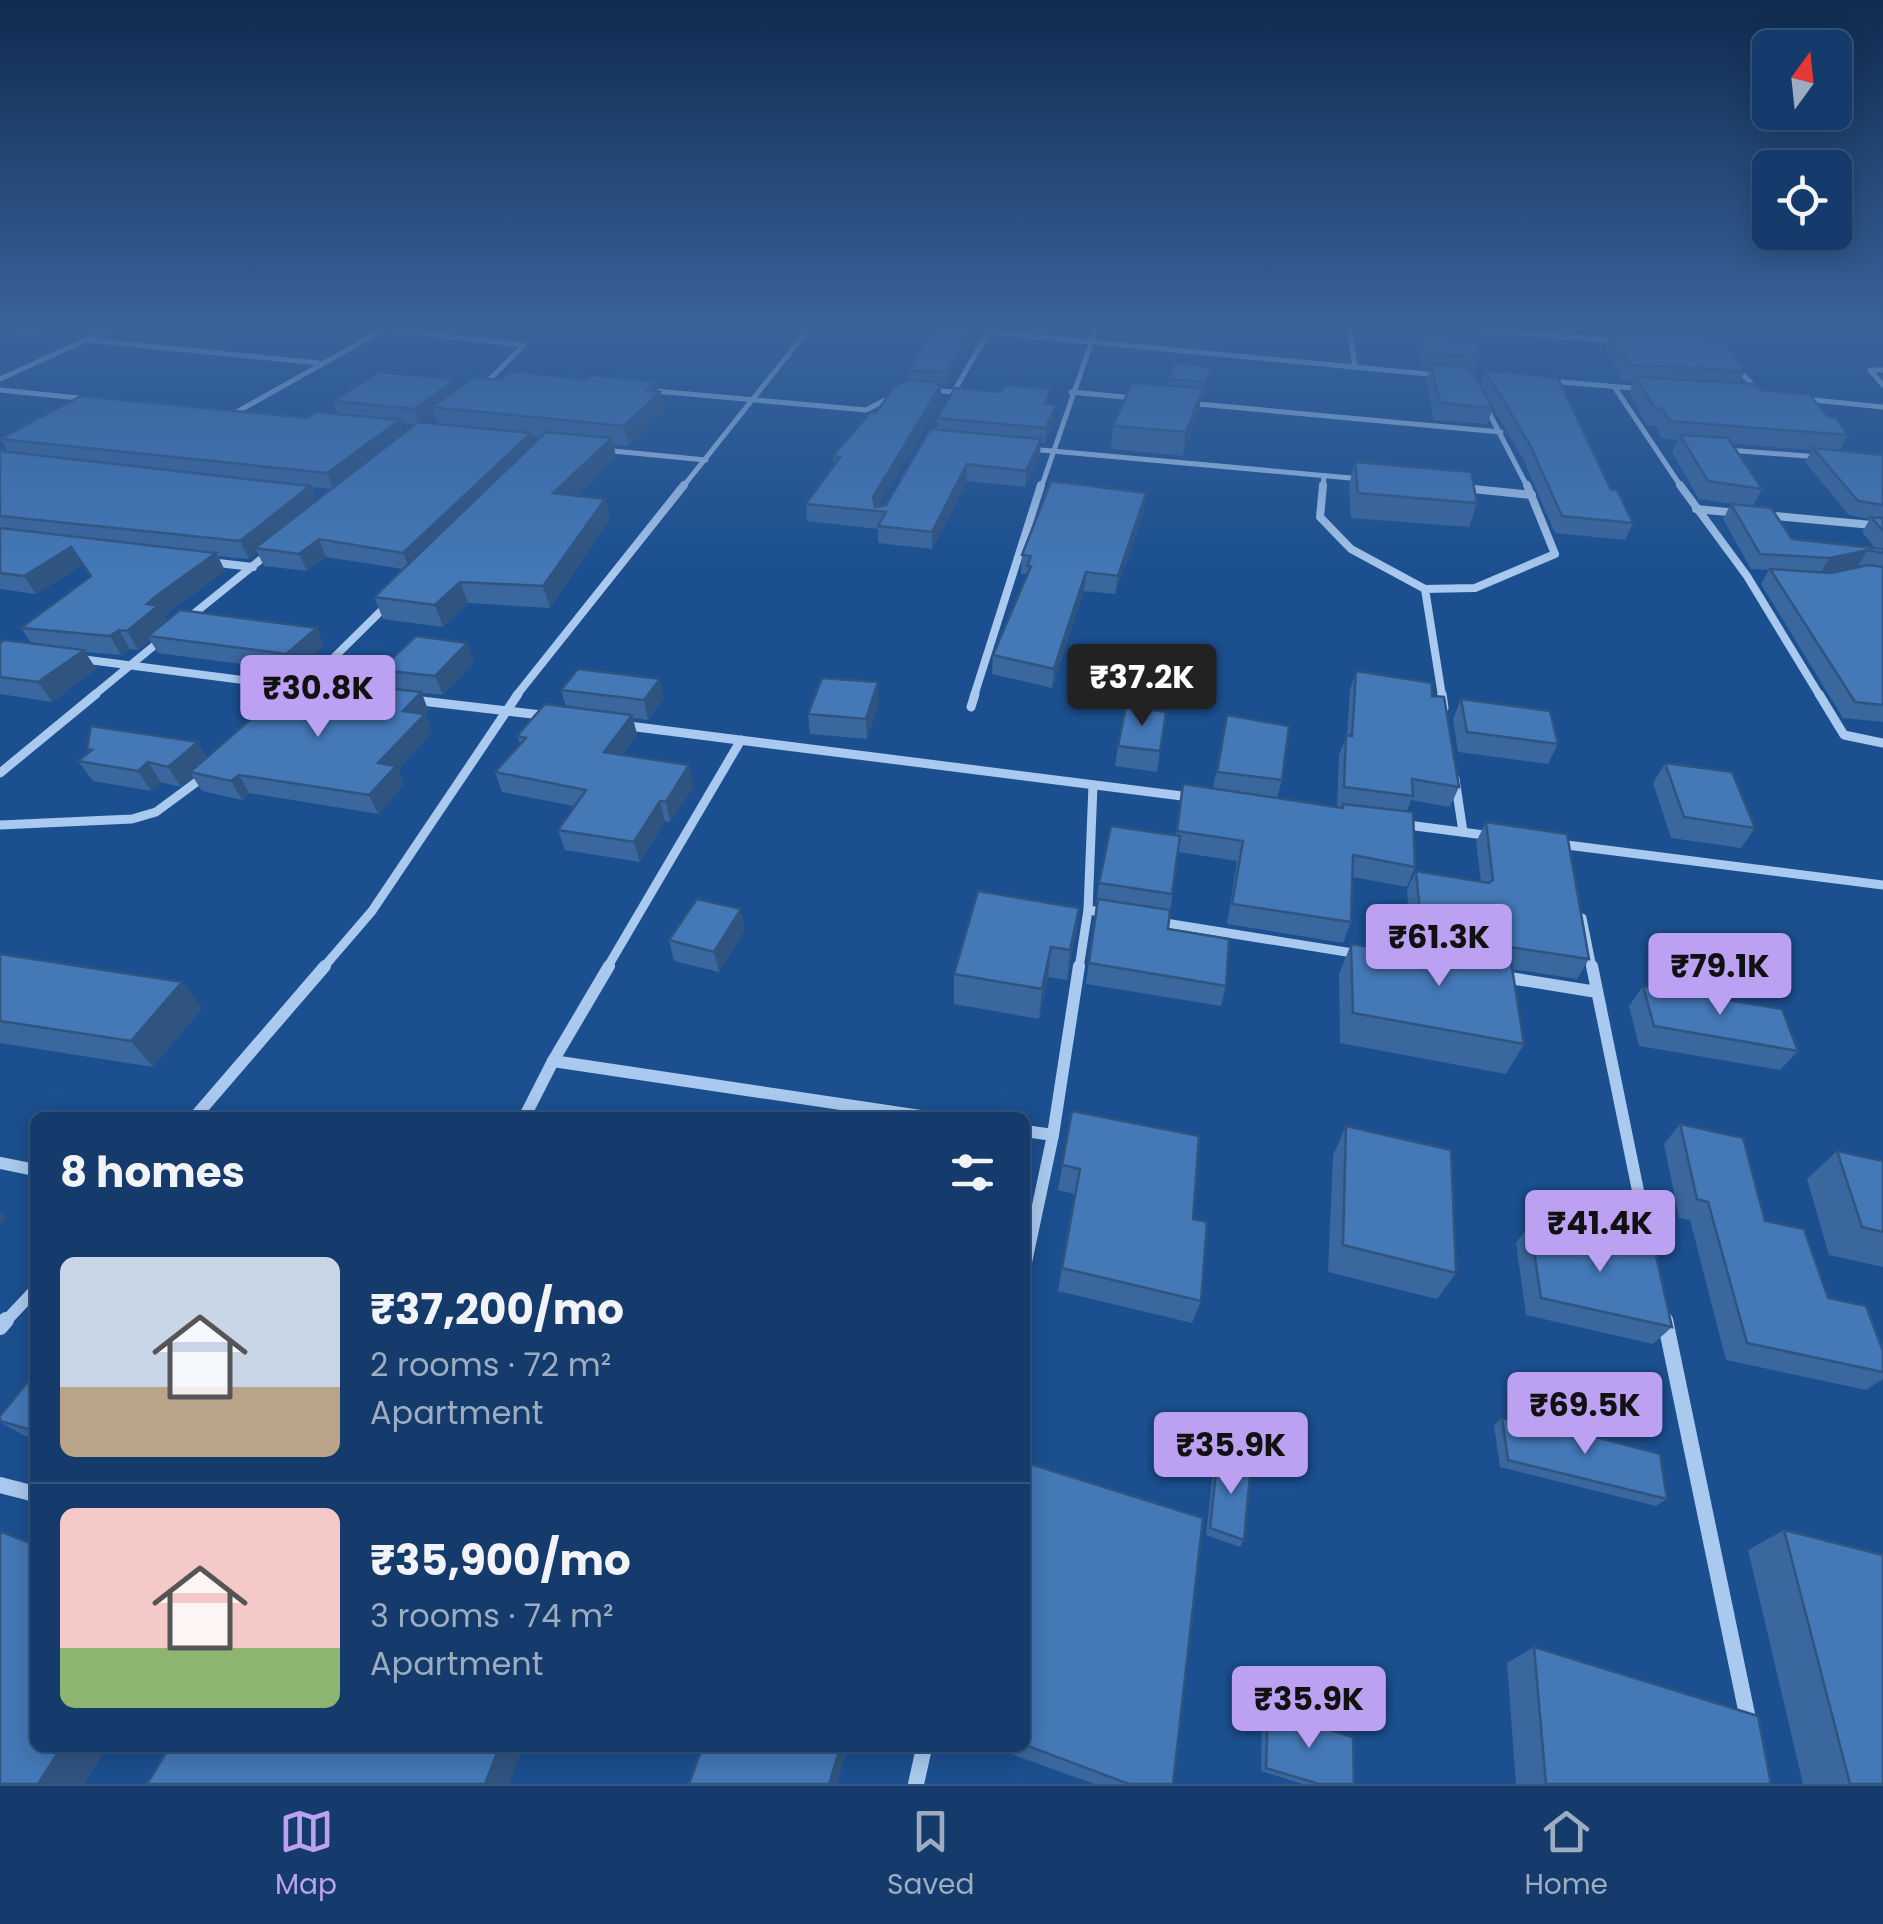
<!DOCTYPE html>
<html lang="en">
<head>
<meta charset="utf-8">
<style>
	:root { --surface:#143b6b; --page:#214673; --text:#f1f3f6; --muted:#9dadc1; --line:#33557e; --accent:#bca0f2 }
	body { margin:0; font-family:Poppins,sans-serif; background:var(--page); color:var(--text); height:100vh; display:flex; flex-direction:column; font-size:38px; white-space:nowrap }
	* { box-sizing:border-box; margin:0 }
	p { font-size:32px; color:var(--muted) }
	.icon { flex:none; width:55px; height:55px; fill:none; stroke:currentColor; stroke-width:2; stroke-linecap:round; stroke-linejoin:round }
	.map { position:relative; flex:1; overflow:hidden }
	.panel { position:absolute; left:30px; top:1112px; width:1000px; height:640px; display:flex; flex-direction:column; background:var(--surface); border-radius:15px; box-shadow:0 5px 25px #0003,0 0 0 2px var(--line) }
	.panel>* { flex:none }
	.needle { width:65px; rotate:15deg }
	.controls { position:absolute; left:1752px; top:30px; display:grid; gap:20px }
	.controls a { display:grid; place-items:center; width:100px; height:100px; border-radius:15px; background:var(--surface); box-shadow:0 5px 25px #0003,0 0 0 2px var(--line); font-size:50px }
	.price { position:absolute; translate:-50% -85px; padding:0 22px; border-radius:10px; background:var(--accent); color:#111; font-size:32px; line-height:65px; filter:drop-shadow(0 2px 5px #0008) }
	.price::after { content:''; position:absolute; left:50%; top:60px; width:30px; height:22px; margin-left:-15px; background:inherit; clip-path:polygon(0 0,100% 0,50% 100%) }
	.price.selected { background:#222; color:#fff }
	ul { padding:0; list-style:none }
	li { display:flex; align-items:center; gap:30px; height:250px; padding:0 30px }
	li+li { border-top:2px solid var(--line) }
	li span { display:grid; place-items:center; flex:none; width:280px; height:200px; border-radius:15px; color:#555 }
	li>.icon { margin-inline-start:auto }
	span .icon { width:120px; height:120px; fill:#fffc; stroke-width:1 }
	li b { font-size:42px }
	h2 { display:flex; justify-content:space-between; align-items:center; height:120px; padding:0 30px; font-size:42px }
	.menu { display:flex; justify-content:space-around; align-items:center; height:140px; border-top:2px solid var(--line); background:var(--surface); font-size:28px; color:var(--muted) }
	.menu a { display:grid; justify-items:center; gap:5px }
	.menu .selected { color:var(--accent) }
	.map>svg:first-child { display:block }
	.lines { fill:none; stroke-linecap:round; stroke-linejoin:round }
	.street-far4 { stroke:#a9c9ee; stroke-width:5 }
	.street-far3 { stroke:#a9c9ee; stroke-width:8 }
	.street-far2 { stroke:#a9c9ee; stroke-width:9 }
	.street-far1 { stroke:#a9c9ee; stroke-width:12 }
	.street { stroke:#a9c9ee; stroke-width:16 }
	.wall { fill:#3a679d; fill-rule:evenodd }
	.shaded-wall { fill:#305480 }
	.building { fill:#4478b7; stroke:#305480; stroke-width:2.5 }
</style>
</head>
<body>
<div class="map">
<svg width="1883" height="1784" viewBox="0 0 1883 1784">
	<rect width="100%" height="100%" fill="#1b4f8f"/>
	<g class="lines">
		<g class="street-far4">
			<polyline points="1349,326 1355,367"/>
			<polyline points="1431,326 1620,341"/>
			<polyline points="0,328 38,332"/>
			<polyline points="385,329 524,345 484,385"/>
			<polyline points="988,332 1438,375"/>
			<polyline points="87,340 319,363"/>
			<polyline points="1734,366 1761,393"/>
			<polyline points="1883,370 1870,370 1883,385"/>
			<polyline points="0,379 117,326"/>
			<polyline points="1550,381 1643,389"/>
			<polyline points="1615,388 1682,488"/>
			<polyline points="0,390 88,399"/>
			<polyline points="644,390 866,410 897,394"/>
			<polyline points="928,390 954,392"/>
			<polyline points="1071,392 1135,398"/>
			<polyline points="952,395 991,327"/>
			<polyline points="1804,399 1883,407"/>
			<polyline points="1187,403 1501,432"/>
			<polyline points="1485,405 1528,488"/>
			<polyline points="235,413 388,327"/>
			<polyline points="1030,449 1362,479"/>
			<polyline points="603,450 706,460"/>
			<polyline points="1727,450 1820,457"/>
			<polyline points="682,488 811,326"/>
			<polyline points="1041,488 1097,326"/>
			<polyline points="1323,488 1324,476"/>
		</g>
		<g class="street-far3">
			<polyline points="1323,485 1320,517 1351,549 1425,589"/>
			<polyline points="1680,485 1747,576 1820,696"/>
			<polyline points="1463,488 1532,495"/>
			<polyline points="1696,509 1738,513"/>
			<polyline points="1764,515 1883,526"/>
			<polyline points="209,562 253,567"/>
			<polyline points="186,620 270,552"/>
			<polyline points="81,659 366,696"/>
			<polyline points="300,691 388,604"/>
			<polyline points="93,696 161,640"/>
			<polyline points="516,696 684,485"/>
			<polyline points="974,696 1041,485"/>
			<polyline points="1442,696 1425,589 1475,588 1555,554 1527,485"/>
		</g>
		<g class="street-far2">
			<polyline points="349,694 366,696"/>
			<polyline points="1442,694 1444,708"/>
			<polyline points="1819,694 1844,735 1883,743"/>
			<polyline points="413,700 550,716"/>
			<polyline points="971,707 975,694"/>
			<polyline points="621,725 1190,797"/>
			<polyline points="0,773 96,694"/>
			<polyline points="1455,779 1463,832"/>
			<polyline points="1400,824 1492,836"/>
			<polyline points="0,825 132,819 156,812 206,775"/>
			<polyline points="1559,844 1883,885"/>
			<polyline points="1088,910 1107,913"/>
			<polyline points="1582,918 1592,968"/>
			<polyline points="1159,922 1359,954"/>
			<polyline points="323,968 372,911 518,694"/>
			<polyline points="607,968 741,740"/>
			<polyline points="1079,968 1088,910 1093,785"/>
		</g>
		<g class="street-far1">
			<polyline points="1592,966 1652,1259"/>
			<polyline points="1504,977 1597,992"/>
			<polyline points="553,1061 609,966"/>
			<polyline points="194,1118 325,966"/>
			<polyline points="524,1118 553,1061 934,1118"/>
			<polyline points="1025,1131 1053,1135"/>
			<polyline points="0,1163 35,1170"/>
			<polyline points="1025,1267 1053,1135 1079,966"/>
			<polyline points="4,1323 35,1290"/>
		</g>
		<g class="street">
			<polyline points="1665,1320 1749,1724"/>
			<polyline points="0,1327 6,1320"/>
			<polyline points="0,1485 35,1494"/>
			<polyline points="916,1784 924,1748"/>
		</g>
	</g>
	<g class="wall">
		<polygon points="935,326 980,326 946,385 939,385 941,401 878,506 886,505 937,429 937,418 1050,404 1055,420 1045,443 1040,442 1040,455 1025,487 967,481 932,549 878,543 878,529 807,521 806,504 834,465 833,456 908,380 908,370"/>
		<path d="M1594,326H1707L1710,330L1706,339L1745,371L1739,383L1828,417L1848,435L1839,451L1883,455V722L1843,718L1761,584L1769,570L1751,569L1723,519L1731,504L1746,506L1699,499L1672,452L1678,440L1661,438L1656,426L1647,425L1629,393L1634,381L1622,380L1605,347L1610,335L1598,334ZM1732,444L1812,450L1805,462L1849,515L1870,519L1862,532L1875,548L1792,539L1753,506L1762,489ZM1858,566H1863L1831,573H1824Z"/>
		<polygon points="1424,337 1480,357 1475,372 1472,372 1493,408 1487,424 1434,420 1426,380 1430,368 1423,367 1420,352"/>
		<polygon points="1212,367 1209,383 1203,398 1201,398 1199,410 1183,456 1111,449 1113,426 1167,385 1168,379"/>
		<polygon points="1485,370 1633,523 1625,540 1555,533 1524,461 1480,385"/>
		<path d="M456,379L459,388L500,380L656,382L664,411L628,446L613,445L616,457L577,496L610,519L550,608L468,603L443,627L383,619L374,597L403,569L326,557L307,571L264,566L257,552L249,559L218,556L225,571L166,614L164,616L167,621L324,645L295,671L158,653L150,640L138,650L130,649L121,655L85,652L96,669L52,702L0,694V643L32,644L21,628L90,576L82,565L36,594L0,589V451L8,452L0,438L307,418L338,414L333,401ZM435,415L438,424L424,423ZM401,423L415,425L404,433ZM531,436L541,437L533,444ZM311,487L332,489L317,501Z"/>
		<polygon points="1355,462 1477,503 1469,527 1351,518 1349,485"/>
		<polygon points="1144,511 1115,594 1084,591 1052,688 992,674 993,655 1027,574 1021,574 1022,555"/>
		<polygon points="474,662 443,695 422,693 428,710 425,714 432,732 398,770 404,785 378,814 249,793 242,800 202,791 193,777 181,787 161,782 151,791 93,781 78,761 89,752 87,749 198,742 207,757 355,696 388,689 380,670"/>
		<polygon points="1356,671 1432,696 1459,787 1450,807 1411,800 1407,811 1415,867 1407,887 1352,877 1351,922 1343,943 1227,924 1237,861 1178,852 1168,929 1226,986 1221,1006 1086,984 1099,883 1175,836 1183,784 1213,788 1227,715 1282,780 1277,798 1337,807 1339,755 1347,735 1350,690"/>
		<polygon points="660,679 664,699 648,720 633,718 637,735 622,755 694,786 670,822 665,821 640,862 565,850 558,830 574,806 502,792 495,772 520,744 517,736 566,707 561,690"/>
		<polygon points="1461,699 1558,744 1548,764 1458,752 1453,719"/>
		<polygon points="879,702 867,739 810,734 808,714"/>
		<polygon points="1118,746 1160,751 1157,772 1115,766"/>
		<polygon points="1665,763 1755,828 1741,848 1671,838 1653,783"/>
		<polygon points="1486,822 1589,959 1577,979 1512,969 1524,1044 1506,1074 1340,1043 1339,974 1351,944 1412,954 1407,890 1416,871 1481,882 1476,842"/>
		<polygon points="1079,908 1075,938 1067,980 1048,977 1039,1019 954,1004 954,974"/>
		<polygon points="745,929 719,972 674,961 669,940"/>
		<polygon points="0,954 182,982 202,1008 153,1067 0,1043"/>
		<polygon points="1643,986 1798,1051 1780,1070 1639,1046 1629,1006"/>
		<polygon points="1072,1111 1193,1219 1201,1301 1192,1323 1058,1291 1075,1194 1058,1190"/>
		<polygon points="1680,1124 1765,1221 1828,1298 1883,1351 1883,1379 1866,1390 1726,1360 1690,1220 1679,1218 1664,1144"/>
		<polygon points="1346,1126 1456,1273 1437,1299 1328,1272 1333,1155"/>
		<polygon points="1837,1151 1883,1161 1883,1267 1829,1255 1807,1179"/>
		<polygon points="1530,1224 1672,1327 1653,1344 1526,1315 1516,1243"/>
		<polygon points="35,1373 35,1439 23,1435 0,1422 0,1416"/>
		<polygon points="1502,1418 1667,1499 1656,1506 1500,1467 1494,1425"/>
		<polygon points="1218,1454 1244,1540 1240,1547 1206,1535 1214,1462"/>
		<polygon points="1025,1471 1173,1784 1094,1784 995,1748 1025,1748"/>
		<polygon points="1784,1530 1883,1784 1803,1784 1748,1550"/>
		<polygon points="1534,1647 1771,1784 1516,1784 1507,1663"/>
		<polygon points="1268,1711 1354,1784 1302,1784 1261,1771 1262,1716"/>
	</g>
	<g class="shaded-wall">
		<polygon points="973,326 980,326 946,385 946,372"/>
		<polygon points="1212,367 1209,383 1203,398 1206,382"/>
		<polygon points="456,379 461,395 432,407 435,415 420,425 415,409"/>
		<polygon points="656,382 658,394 660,392 664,411 628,446 624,426 647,390"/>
		<polygon points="939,382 939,389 941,385 941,401 875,511 873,497"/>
		<polygon points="1203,388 1199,410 1183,456 1186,432"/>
		<polygon points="1056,405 1055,420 1045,443 1046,428"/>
		<polygon points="400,420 405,436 334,489 327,473"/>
		<polygon points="531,433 535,449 410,570 403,553"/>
		<polygon points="612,438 616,457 559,513 553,493"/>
		<polygon points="1041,439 1040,455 1025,487 1026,471"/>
		<polygon points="967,464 967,481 932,549 932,532"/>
		<polygon points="310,486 318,503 255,548 257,552 249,559 240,541"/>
		<polygon points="1146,493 1144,511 1115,594 1118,576"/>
		<polygon points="605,499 610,519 550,608 543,586"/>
		<polygon points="319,539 326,557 307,571 299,554"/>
		<polygon points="71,547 82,565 36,594 24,576"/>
		<polygon points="1868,550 1858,566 1820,573 1830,558"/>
		<polygon points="216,553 225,571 166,614 164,616 169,624 148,636 150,640 138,650 127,631 147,604 156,596"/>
		<polygon points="1086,572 1084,591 1052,688 1054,669"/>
		<polygon points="460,582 468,603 443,627 435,605"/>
		<polygon points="317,628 324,645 295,671 286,654"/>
		<polygon points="119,630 130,649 121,655 110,636"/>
		<polygon points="467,643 474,662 443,695 435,676"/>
		<polygon points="84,650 96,669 52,702 38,682"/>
		<polygon points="660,679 664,699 648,720 644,700"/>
		<polygon points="878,682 879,702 867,739 866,719"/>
		<polygon points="421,692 428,710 425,714 432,732 398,770 404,785 378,814 369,795 378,763 403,711"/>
		<polygon points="632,715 637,735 609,772 604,752"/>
		<polygon points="198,742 210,762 190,772 193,777 181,787 168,767"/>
		<polygon points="148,762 161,782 151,791 138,771"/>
		<polygon points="689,765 694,786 670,822 666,802"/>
		<polygon points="239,775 249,793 242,800 231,781"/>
		<polygon points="660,801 665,821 640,862 634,842"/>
		<polygon points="1079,908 1075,938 1067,980 1070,950"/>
		<polygon points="741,909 745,929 719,972 714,952"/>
		<polygon points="1051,947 1048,977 1039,1019 1042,989"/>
		<polygon points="182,982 202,1008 153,1067 131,1041"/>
		<polygon points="0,1212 7,1218 0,1225"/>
		<polygon points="61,1748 107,1748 84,1784 38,1784"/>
		<polygon points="499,1748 523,1748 509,1784 485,1784"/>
		<polygon points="840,1748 848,1748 837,1784 829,1784"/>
	</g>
	<g class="building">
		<polygon points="935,326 973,326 946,372 908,370"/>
		<polygon points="1662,326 1707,326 1710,330"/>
		<polygon points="1611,332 1722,341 1745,371 1629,365"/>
		<polygon points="1424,337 1475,341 1480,357 1428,352"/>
		<polygon points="1175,363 1212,367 1206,382 1168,379"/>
		<polygon points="1431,364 1470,368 1493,408 1440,403"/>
		<polygon points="1485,370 1558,378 1611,490 1617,490 1633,523 1562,516 1530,445"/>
		<polygon points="513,371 586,380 593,375 656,382 647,390 660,392 624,426 432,407 474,377 500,380"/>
		<polygon points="378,372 456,379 415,409 333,401"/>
		<polygon points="1636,377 1755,384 1759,390 1809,394 1828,417 1836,418 1848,435 1669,421 1663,409 1655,409"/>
		<polygon points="907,380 939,382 937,385 941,385 873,497 875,507 886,505 930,429 1041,439 1026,471 967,464 932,532 878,526 886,512 806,504 840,457 833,456 871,412 876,413 894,387"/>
		<polygon points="1132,383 1203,388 1186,432 1113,426"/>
		<polygon points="1005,385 1051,389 1045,404 1056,405 1046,428 937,418 955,388 1001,392"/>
		<polygon points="81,396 307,418 316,412 400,420 327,473 0,439"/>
		<polygon points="418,422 531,433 403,553 319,539 299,554 255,548"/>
		<polygon points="546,432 612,438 553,493 605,499 543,586 460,582 435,605 374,597"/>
		<polygon points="1680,435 1728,438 1762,489 1708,481"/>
		<polygon points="1813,448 1883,455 1883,505 1858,501"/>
		<polygon points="0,451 310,486 240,541 0,516"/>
		<polygon points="1355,462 1471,472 1477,503 1358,493"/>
		<polygon points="1051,481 1146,493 1118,576 1086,572 1054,669 993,655 1031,566 1027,566 1031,556 1022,555"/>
		<polygon points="1731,504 1771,508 1792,539 1883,549 1883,553 1868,550 1830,558 1760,554"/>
		<polygon points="1871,517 1883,518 1883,531"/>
		<polygon points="0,528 216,553 156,596 147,604 158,606 127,631 119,630 110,636 21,628 91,576 71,547 24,576 0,573"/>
		<polygon points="1868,565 1883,567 1883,705 1855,702 1770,569 1831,573"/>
		<polygon points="180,610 317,628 286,654 148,636"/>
		<polygon points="416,636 467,643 435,676 380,670"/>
		<polygon points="4,640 84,650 38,682 0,677 0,643"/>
		<polygon points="578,669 660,679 644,700 561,690"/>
		<polygon points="1356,671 1432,683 1432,696 1444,697 1459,787 1412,779 1413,796 1344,787 1346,735 1352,736"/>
		<polygon points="822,678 878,682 866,719 808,714"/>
		<polygon points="365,686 421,692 403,711 425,714 378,763 396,766 369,795 239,775 231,781 190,772 288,687 355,696"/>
		<polygon points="1461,699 1550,711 1558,744 1467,732"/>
		<polygon points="545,704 632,715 604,752 689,765 666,802 660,801 634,842 558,830 586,790 495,772 526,738 517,736"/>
		<polygon points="1126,706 1166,712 1160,751 1118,746"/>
		<polygon points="1227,715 1289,726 1282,780 1217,772"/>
		<polygon points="91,726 198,742 168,767 148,762 138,771 78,761 92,750 87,749"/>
		<polygon points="1665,763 1732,772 1755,828 1684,817"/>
		<polygon points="1183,784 1343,808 1343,804 1413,812 1415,867 1353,855 1351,922 1232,904 1243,841 1177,831"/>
		<polygon points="1486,822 1567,834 1589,959 1422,934 1416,871 1489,883 1493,880"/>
		<polygon points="1111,826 1180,836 1172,894 1099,883"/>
		<polygon points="978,891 1079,908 1070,950 1051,947 1042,989 954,974"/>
		<polygon points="697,899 741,909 714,952 669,940"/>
		<polygon points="1098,899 1170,910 1168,929 1229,939 1226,986 1089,963"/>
		<polygon points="1428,940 1510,955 1524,1044 1353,1013 1351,944 1429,957"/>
		<polygon points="0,954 182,982 131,1041 0,1021"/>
		<polygon points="1643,986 1782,1009 1798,1051 1654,1026"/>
		<polygon points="1072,1111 1199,1136 1193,1219 1207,1222 1201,1301 1062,1268 1080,1169 1062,1165"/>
		<polygon points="1680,1124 1743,1138 1765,1221 1804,1229 1828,1298 1866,1306 1883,1351 1883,1372 1747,1343 1708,1202 1697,1199"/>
		<polygon points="1346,1126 1451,1150 1456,1273 1343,1245"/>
		<polygon points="1837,1151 1883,1161 1883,1232 1862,1227"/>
		<polygon points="1530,1224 1655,1251 1672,1327 1541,1298"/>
		<polygon points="35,1373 35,1431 0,1421 0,1416"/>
		<polygon points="1502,1418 1585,1434 1660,1454 1667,1499 1508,1460"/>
		<polygon points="1218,1454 1251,1464 1244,1540 1210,1528"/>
		<polygon points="1027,1463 1203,1518 1173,1784 1129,1784 1025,1745 1025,1471"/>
		<polygon points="1784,1530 1883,1555 1883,1784 1850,1784"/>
		<polygon points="2,1532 35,1545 35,1748 61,1748 38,1784 0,1784 0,1534"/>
		<polygon points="1534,1647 1758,1716 1771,1784 1546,1784"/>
		<polygon points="1268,1711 1353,1737 1354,1784 1319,1784 1266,1768"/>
		<polygon points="169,1748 499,1748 485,1784 147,1784"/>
		<polygon points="702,1748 840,1748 829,1784 689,1784"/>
	</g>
	<linearGradient id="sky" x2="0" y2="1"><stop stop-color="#0f2b4f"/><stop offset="0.57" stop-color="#39639b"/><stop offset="1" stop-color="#39639b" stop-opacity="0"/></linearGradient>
	<rect width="1883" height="576" fill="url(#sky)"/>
</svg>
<div class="controls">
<a><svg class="needle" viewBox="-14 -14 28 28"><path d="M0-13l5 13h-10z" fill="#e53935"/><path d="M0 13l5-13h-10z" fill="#9dadc1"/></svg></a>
<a><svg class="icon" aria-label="locate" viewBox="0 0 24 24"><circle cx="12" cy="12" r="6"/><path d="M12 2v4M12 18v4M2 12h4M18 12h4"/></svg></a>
</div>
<b class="price selected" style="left:1142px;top:729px">₹37.2K</b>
<b class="price" style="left:318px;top:740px">₹30.8K</b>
<b class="price" style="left:1439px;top:989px">₹61.3K</b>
<b class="price" style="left:1720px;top:1018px">₹79.1K</b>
<b class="price" style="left:1600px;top:1275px">₹41.4K</b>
<b class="price" style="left:1585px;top:1457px">₹69.5K</b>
<b class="price" style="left:1231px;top:1497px">₹35.9K</b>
<b class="price" style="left:1309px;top:1751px">₹35.9K</b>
<section class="panel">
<h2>8 homes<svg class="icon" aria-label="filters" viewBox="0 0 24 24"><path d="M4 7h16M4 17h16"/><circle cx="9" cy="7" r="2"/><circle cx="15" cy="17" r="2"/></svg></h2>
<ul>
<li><span style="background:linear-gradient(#c9d6e8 65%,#b9a48a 0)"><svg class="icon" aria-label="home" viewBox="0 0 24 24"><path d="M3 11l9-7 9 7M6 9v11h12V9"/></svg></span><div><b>₹37,200/mo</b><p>2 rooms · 72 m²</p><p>Apartment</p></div></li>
<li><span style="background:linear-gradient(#f6c9c9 70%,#8fb573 0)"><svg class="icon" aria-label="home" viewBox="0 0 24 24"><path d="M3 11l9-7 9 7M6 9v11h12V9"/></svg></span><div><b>₹35,900/mo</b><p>3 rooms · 74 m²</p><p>Apartment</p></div></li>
</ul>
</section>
</div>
<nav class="menu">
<a class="selected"><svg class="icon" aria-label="map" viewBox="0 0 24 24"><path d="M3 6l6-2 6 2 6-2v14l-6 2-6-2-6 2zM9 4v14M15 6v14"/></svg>Map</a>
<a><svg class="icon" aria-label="saved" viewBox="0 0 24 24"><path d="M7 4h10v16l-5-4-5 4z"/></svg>Saved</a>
<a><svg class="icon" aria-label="home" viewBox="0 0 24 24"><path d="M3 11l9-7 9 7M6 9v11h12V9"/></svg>Home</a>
</nav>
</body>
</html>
